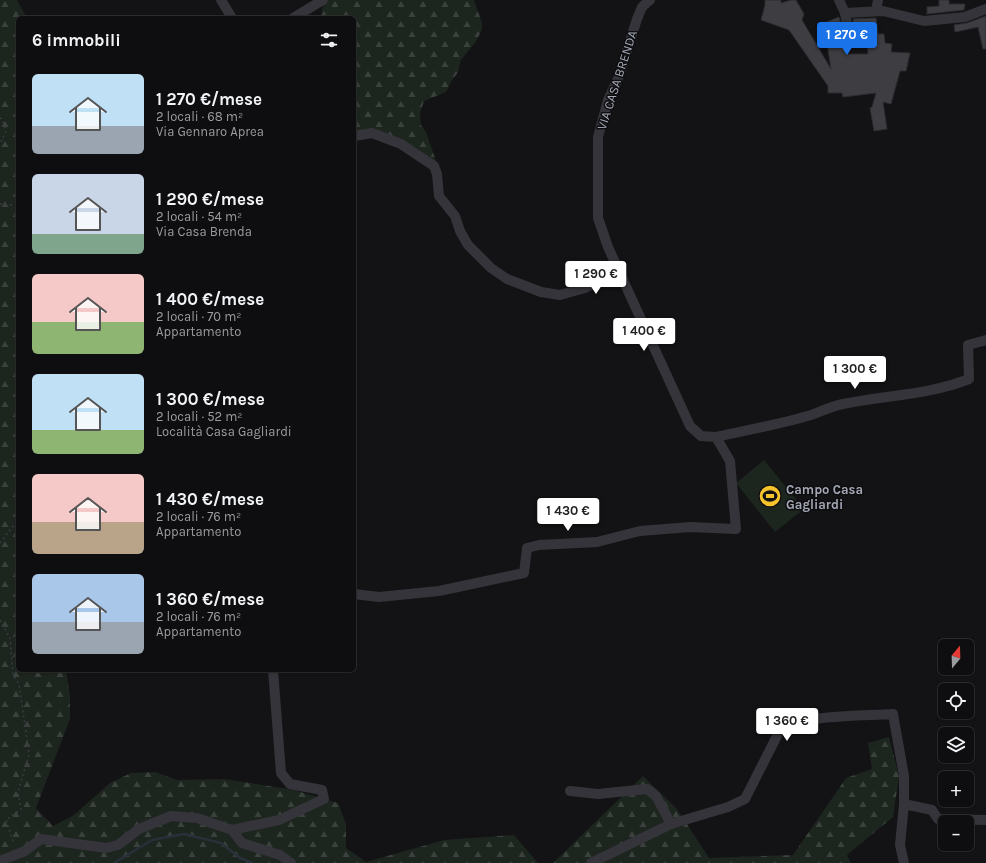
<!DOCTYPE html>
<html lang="it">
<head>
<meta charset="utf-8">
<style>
	:root { --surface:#0e0e10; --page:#1c1c1e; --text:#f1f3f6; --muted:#9b9c9f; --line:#2e2e30; --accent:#1a73e8 }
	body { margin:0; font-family:Karla,sans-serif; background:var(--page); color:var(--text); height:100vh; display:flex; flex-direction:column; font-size:15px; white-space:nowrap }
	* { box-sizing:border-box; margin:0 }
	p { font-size:13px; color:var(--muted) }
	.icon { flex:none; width:22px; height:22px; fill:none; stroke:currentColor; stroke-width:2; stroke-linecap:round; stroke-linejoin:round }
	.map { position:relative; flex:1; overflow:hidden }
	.details { position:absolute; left:16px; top:16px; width:340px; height:656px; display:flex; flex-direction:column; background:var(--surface); border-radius:6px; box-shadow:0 1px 3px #0004,0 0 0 1px var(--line) }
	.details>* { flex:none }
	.needle { width:26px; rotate:19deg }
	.buttons { position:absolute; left:938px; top:639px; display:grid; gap:8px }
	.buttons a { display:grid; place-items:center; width:36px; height:36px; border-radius:6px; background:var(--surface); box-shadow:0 1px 3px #0004,0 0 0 1px var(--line); font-size:20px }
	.price { position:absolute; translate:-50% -34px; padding:0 9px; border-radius:4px; background:#fff; color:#222; font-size:13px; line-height:26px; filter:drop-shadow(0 1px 2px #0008) }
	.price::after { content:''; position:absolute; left:50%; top:24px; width:12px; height:9px; margin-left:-6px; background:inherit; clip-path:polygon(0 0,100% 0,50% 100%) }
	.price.active { background:var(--accent); color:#fff }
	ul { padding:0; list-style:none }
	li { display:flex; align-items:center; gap:12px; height:100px; padding:0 16px }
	li span { display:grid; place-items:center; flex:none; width:112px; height:80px; border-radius:6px; color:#555 }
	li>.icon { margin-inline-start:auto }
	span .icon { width:48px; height:48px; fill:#fffc; stroke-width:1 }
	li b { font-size:17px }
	h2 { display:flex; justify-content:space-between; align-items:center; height:48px; padding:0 16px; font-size:17px }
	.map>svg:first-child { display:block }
	.forest { fill:url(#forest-firs) }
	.pitch { fill:#1d251f }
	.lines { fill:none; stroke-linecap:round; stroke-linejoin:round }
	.stream { stroke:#293039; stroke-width:2.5 }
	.building { fill:#3d3d42; stroke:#2d2d31; fill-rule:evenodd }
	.path { stroke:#3a3b41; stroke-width:1.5; stroke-dasharray:2 3; stroke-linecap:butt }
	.minor { stroke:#34343a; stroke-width:10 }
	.labels { text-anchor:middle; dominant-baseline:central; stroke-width:3; stroke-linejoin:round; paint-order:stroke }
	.street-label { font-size:13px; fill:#a4a8b5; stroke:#0e0e10 }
	.poi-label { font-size:13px; font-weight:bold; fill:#a4a8b5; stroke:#0e0e10; text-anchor:start }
</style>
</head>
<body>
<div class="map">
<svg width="986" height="863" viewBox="0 0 986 863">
	<defs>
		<pattern id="forest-firs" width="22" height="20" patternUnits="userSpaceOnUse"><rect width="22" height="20" fill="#1d251f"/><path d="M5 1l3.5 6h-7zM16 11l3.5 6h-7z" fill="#3b423d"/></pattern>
	</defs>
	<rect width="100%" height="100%" fill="#131315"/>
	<g class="forest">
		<polygon points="0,0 17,0 27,18 18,18 18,670 66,670 70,696 70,719 36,808 53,826 74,815 110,783 131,773 155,772 177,780 224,779 294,790 338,803 346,824 346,848 366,862 444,840 514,835 538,863 0,863"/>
		<polygon points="327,0 474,0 482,23 482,29 477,40 461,60 458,72 451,82 446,92 424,101 420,113 421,125 426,132 437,164 402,141 354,132 354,18 321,18 322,9"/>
		<polygon points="889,737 899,776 893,817 847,855 851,863 553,863 643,776 677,809 709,858 793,855 846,778 872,769 868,743"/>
	</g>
	<polygon class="pitch" points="764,460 804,509 775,532 736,483"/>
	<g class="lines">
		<polyline class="stream" points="114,863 152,840 184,834 221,843 240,858 252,863"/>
	</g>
	<g class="building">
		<path d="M765,0H781V3L791,0H796L804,14L802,20L831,69L824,23L839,17L843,33L849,35L852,34L854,31L853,19L876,18L878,34H884L885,43L892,44L891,52L910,53L906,71H900L891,104L883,102L887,129L874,131L870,108L872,107L876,93L843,97L842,93H828V86L789,30L761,20L765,5ZM867,35L868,54H847L844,37Z"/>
		<polygon points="939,0 949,0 949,4 965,4 964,10 927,14 927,7 939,6"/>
		<polygon points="986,16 986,49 983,49 978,27 955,32 954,25 967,23"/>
	</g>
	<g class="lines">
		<g class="path">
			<polyline points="0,118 2,119 6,131 0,144"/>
			<polyline points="0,204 18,205"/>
			<polyline points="0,543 18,520"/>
			<polyline points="0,620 10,638 13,674 19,684 29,754 18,792 21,809 6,820 14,844"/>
		</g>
		<g class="minor">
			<polyline points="221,0 232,18"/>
			<polyline points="839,0 845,13 848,29"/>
			<polyline points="876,11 878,0"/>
			<polyline points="845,13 883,11 924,21 965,17 986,9"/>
			<polyline points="293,18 323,0"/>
			<polyline points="354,136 372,133 401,144 434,166 437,174 439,196 455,216 460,231 468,245 491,268 507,279 541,292 560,295 585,288 608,276 618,269 608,247 598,218 598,137 608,100 618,79 637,19 642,7 650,0"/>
			<path d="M618,269L690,426L701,436L716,437C747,430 781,424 811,415C822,411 832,406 843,404C886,395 929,395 969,379L968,345L986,340"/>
			<polyline points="354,594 379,597 439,591 524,573 527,548 539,545 597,542 640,531 690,527 736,529 730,461 716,437"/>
			<polyline points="273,670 281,773 290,784 322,790 324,799 279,820 232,830 242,843 280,855 291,863"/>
			<polyline points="570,791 598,794 647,789 656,796 671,824"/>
			<polyline points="904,804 932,810 938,819 986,820"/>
			<polyline points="0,861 25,851 41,839 106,848 118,845 139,829 171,816 197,818 232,830"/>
			<path d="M591,863L671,824L728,807L745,799L782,726C818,715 856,716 893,714L904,776V804L900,845L904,863"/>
		</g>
	</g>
	<defs>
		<g id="stadium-disc" transform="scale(1.15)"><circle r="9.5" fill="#f5c32b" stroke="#0e0e10"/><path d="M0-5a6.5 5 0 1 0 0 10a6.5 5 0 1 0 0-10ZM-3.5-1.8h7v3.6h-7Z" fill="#111"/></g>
	</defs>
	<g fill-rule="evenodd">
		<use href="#stadium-disc" x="770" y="496"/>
	</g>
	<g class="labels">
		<g class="street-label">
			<text transform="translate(617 80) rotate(-72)">VIA CASA BRENDA</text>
		</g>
		<g class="poi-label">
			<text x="786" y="489">Campo Casa<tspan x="786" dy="15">Gagliardi</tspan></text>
		</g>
	</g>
</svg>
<div class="buttons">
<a><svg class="needle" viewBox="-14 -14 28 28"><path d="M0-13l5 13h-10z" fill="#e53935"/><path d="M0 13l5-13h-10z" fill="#9b9c9f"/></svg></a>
<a><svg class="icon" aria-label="locate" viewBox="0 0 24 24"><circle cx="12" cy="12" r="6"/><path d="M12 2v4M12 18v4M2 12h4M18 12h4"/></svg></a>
<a><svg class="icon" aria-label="layers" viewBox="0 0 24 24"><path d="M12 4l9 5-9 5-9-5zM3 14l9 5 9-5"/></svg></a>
<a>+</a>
<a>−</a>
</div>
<b class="price active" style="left:847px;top:56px">1 270 €</b>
<b class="price" style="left:596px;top:295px">1 290 €</b>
<b class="price" style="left:644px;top:352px">1 400 €</b>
<b class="price" style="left:855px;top:390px">1 300 €</b>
<b class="price" style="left:568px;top:532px">1 430 €</b>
<b class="price" style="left:787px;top:742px">1 360 €</b>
<section class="details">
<h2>6 immobili<svg class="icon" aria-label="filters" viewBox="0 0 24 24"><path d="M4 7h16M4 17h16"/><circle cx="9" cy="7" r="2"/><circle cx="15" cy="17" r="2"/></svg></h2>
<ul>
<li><span style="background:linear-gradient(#bfe0f5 65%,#9aa5b1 0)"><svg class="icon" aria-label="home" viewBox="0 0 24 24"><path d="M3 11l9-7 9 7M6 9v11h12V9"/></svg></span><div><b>1 270 €/mese</b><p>2 locali · 68 m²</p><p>Via Gennaro Aprea</p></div></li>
<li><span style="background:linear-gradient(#c9d6e8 75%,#7fa58c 0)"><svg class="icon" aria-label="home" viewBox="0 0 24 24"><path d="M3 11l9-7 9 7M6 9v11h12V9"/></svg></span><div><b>1 290 €/mese</b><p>2 locali · 54 m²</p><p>Via Casa Brenda</p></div></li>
<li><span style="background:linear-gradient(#f6c9c9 60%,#8fb573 0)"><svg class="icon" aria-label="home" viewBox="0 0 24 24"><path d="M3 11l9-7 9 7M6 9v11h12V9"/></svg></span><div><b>1 400 €/mese</b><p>2 locali · 70 m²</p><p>Appartamento</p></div></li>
<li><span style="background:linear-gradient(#bfe0f5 70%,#8fb573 0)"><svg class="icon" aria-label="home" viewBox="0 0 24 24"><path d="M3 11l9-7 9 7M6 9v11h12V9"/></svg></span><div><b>1 300 €/mese</b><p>2 locali · 52 m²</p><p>Località Casa Gagliardi</p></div></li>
<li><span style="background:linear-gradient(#f6c9c9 60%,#b9a48a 0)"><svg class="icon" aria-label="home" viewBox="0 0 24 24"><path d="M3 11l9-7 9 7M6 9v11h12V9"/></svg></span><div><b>1 430 €/mese</b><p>2 locali · 76 m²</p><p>Appartamento</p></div></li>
<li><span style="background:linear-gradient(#a9c7e8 60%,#9aa5b1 0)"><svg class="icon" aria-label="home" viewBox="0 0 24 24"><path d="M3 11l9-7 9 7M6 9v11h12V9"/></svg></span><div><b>1 360 €/mese</b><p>2 locali · 76 m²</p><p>Appartamento</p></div></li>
</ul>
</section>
</div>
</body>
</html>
